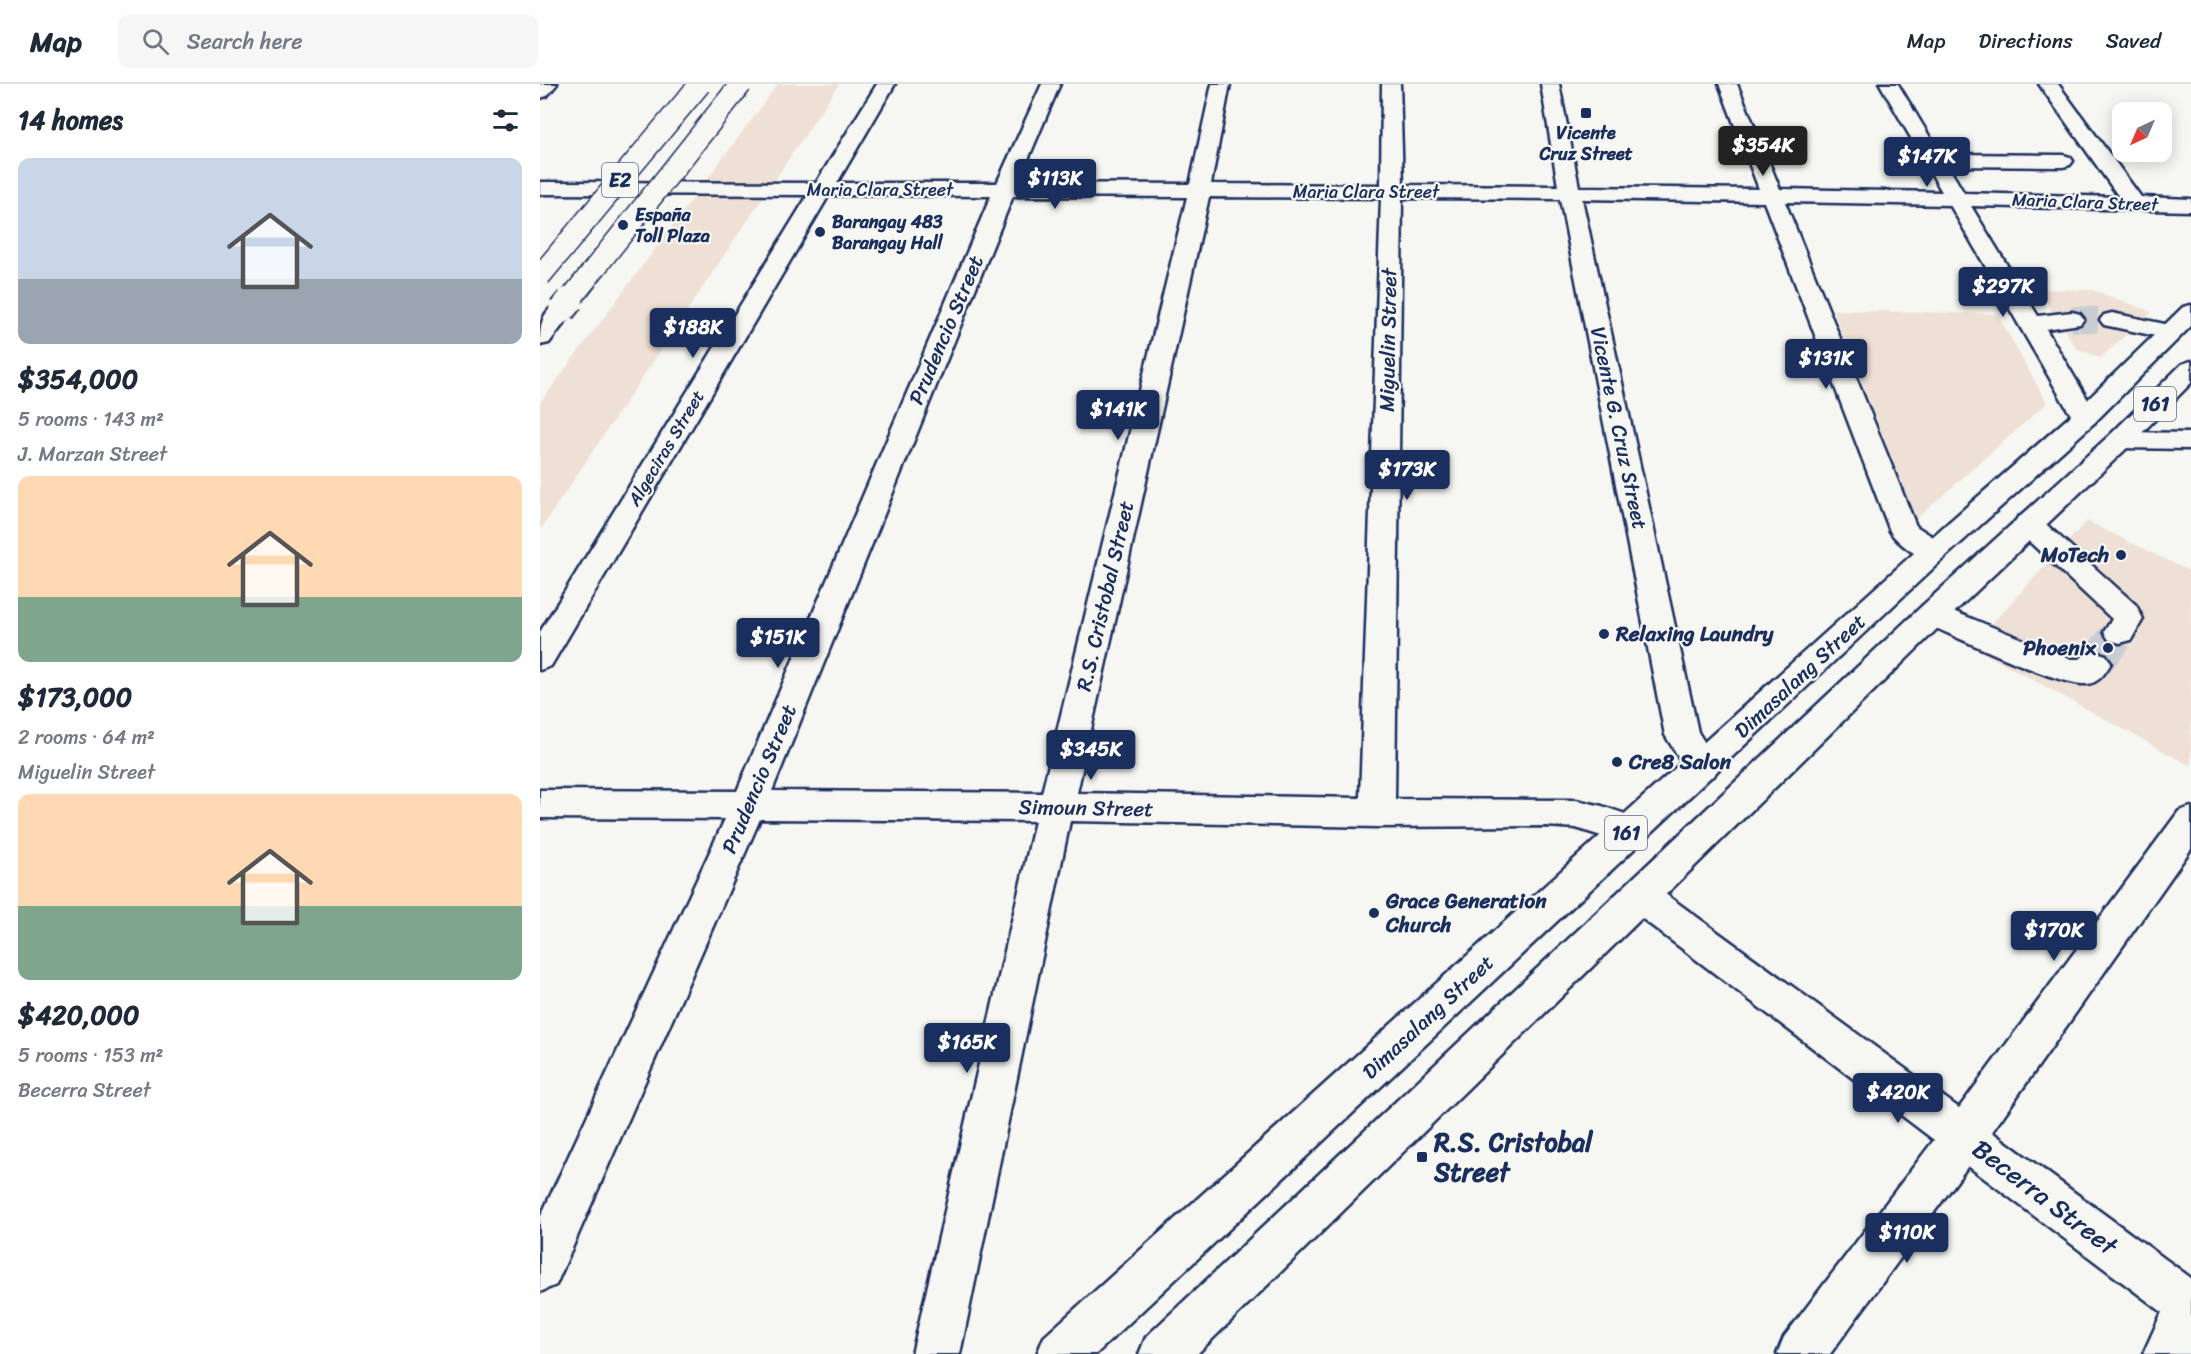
<!DOCTYPE html>
<html lang="en">
<head>
<meta charset="utf-8">
<style>
	:root { --surface:#fff; --page:#f6f6f7; --text:#1f2937; --muted:#747a83; --line:#e0e1e3; --accent:#1b2f5e }
	body { margin:0; font-family:Sriracha,sans-serif; background:var(--page); color:var(--text); height:100vh; display:flex; flex-direction:column; font-size:22px; white-space:nowrap }
	* { box-sizing:border-box; margin:0 }
	p { font-size:20px; color:var(--muted) }
	.icon { flex:none; width:33px; height:33px; fill:none; stroke:currentColor; stroke-width:2; stroke-linecap:round; stroke-linejoin:round }
	.map { position:relative; flex:1; overflow:hidden }
	.drawer { display:flex; flex-direction:column; background:var(--surface); width:540px }
	.drawer>* { flex:none }
	.needle { width:39px; rotate:224deg }
	.controls { position:absolute; left:1572px; top:18px; display:grid; gap:12px }
	.controls a { display:grid; place-items:center; width:60px; height:60px; border-radius:12px; background:var(--surface); box-shadow:0 3px 15px #0003; font-size:30px }
	.price { position:absolute; translate:-50% -51px; padding:0 14px; border-radius:6px; background:var(--accent); color:#fff; font-size:20px; line-height:39px; filter:drop-shadow(0 2px 3px #0008) }
	.price::after { content:''; position:absolute; left:50%; top:36px; width:18px; height:14px; margin-left:-9px; background:inherit; clip-path:polygon(0 0,100% 0,50% 100%) }
	.price.on { background:#222; color:#fff }
	ul { padding:0; list-style:none }
	li { display:grid; align-content:center; gap:12px; height:318px; padding:0 18px }
	li span { display:grid; place-items:center; height:186px; border-radius:12px; color:#555 }
	li>.icon { margin-inline-start:auto }
	span .icon { width:108px; height:108px; fill:#fffc; stroke-width:1 }
	li b { font-size:26px }
	h2 { display:flex; justify-content:space-between; align-items:center; height:72px; padding:0 18px; font-size:26px }
	header { display:flex; align-items:center; gap:36px; box-sizing:border-box; height:84px; padding:0 30px; background:var(--surface); border-bottom:2px solid var(--line) }
	header strong { font-size:28px }
	nav { display:flex; gap:33px; margin-inline-start:auto; font-size:21px }
	.search { width:420px; height:54px; background:var(--page); display:flex; align-items:center; gap:15px; box-sizing:border-box; padding:0 21px; border-radius:12px; color:var(--muted); font-size:22px }
	main { display:flex; flex:1; min-height:0 }
	.map>svg:first-child { display:block }
	.built { fill:#efe0d5 }
	.lines { fill:none; stroke-linecap:round; stroke-linejoin:round }
	.minor-tunnel-far1 { stroke:#caced4; stroke-width:26; stroke-dasharray:26 14; stroke-linecap:butt }
	.minor-tunnel { stroke:#caced4; stroke-width:34; stroke-dasharray:34 16; stroke-linecap:butt }
	.minor-casing { stroke:#1b2f5e; stroke-width:5 }
	.major-casing { stroke:#1b2f5e; stroke-width:5 }
	.highway-casing { stroke:#1b2f5e; stroke-width:5 }
	.minor { fill:#f6f6f2; fill-rule:evenodd }
	.major { fill:#f6f6f2; fill-rule:evenodd }
	.highway { fill:#f6f6f2; fill-rule:evenodd }
	.highway-bridge-far1-casing { stroke:#1b2f5e; stroke-width:24; stroke-linecap:butt }
	.highway-bridge-casing { stroke:#1b2f5e; stroke-width:30; stroke-linecap:butt }
	.highway-bridge-far1 { stroke:#f6f6f2; stroke-width:21 }
	.highway-bridge { stroke:#f6f6f2; stroke-width:26 }
	.poi-dot { fill:#1b2f5e; stroke:#f6f6f2; stroke-width:2 }
	.labels { text-anchor:middle; dominant-baseline:central; stroke-width:4.5; stroke-linejoin:round; paint-order:stroke }
	.far-poi-label { font-size:18px; font-weight:bold; fill:#1b2f5e; stroke:#f6f6f2; text-anchor:start }
	.far-street-label { font-size:18px; fill:#1b2f5e; stroke:#f6f6f2 }
	.shield { fill:#f6f6f2; stroke:#5d6b8a; stroke-width:1.5 }
	.shield-label { font-size:20px; font-weight:bold; fill:#1b2f5e }
	.street-label { font-size:21px; fill:#1b2f5e; stroke:#f6f6f2 }
	.poi-label { font-size:21px; font-weight:bold; fill:#1b2f5e; stroke:#f6f6f2; text-anchor:start }
	.near-poi-label { font-size:26px; font-weight:bold; fill:#1b2f5e; stroke:#f6f6f2; text-anchor:start }
	.near-street-label { font-size:26px; fill:#1b2f5e; stroke:#f6f6f2 }
</style>
</head>
<body>
<header>
<strong>Map</strong>
<div class="search"><svg class="icon" aria-label="search" viewBox="0 0 24 24"><circle cx="10" cy="10" r="6"/><path d="M15 15l6 6"/></svg>Search here</div>
<nav><a>Map</a><a>Directions</a><a>Saved</a></nav>
</header>
<main>
<section class="drawer">
<h2>14 homes<svg class="icon" aria-label="filters" viewBox="0 0 24 24"><path d="M4 7h16M4 17h16"/><circle cx="9" cy="7" r="2"/><circle cx="15" cy="17" r="2"/></svg></h2>
<ul>
<li><span style="background:linear-gradient(#c9d6e8 65%,#9aa5b1 0)"><svg class="icon" aria-label="home" viewBox="0 0 24 24"><path d="M3 11l9-7 9 7M6 9v11h12V9"/></svg></span><div><b>$354,000</b><p>5 rooms · 143 m²</p><p>J. Marzan Street</p></div></li>
<li><span style="background:linear-gradient(#ffd9b3 65%,#7fa58c 0)"><svg class="icon" aria-label="home" viewBox="0 0 24 24"><path d="M3 11l9-7 9 7M6 9v11h12V9"/></svg></span><div><b>$173,000</b><p>2 rooms · 64 m²</p><p>Miguelin Street</p></div></li>
<li><span style="background:linear-gradient(#ffd9b3 60%,#7fa58c 0)"><svg class="icon" aria-label="home" viewBox="0 0 24 24"><path d="M3 11l9-7 9 7M6 9v11h12V9"/></svg></span><div><b>$420,000</b><p>5 rooms · 153 m²</p><p>Becerra Street</p></div></li>
</ul>
</section>
<div class="map">
<svg width="1651" height="1270" viewBox="0 0 1651 1270">
	<rect width="100%" height="100%" fill="#f6f6f2"/>
	<filter id="ink" filterUnits="userSpaceOnUse"><feTurbulence type="fractalNoise" baseFrequency=".0167" numOctaves="2"/><feDisplacementMap in="SourceGraphic" scale="12" xChannelSelector="R" yChannelSelector="G"/><feConvolveMatrix kernelMatrix="1 2 1 2 8 2 1 2 1" color-interpolation-filters="sRGB"/></filter>
	<g filter="url(#ink)">
		<g class="built">
			<polygon points="238,0 299,0 0,446 0,319"/>
			<polygon points="1498,205 1553,206 1612,228 1560,274 1536,264"/>
			<polygon points="1293,226 1457,230 1507,319 1376,435"/>
			<polygon points="1547,437 1651,488 1651,682 1431,562"/>
		</g>
		<g class="lines">
			<polyline class="minor-tunnel-far1" points="1532,235 1572,236"/>
			<polyline class="minor-tunnel" points="1555,579 1580,548"/>
			<g class="minor-casing">
				<g id="minor">
					<polygon points="0,0 17,0 7,12 0,14"/>
					<path d="M337,0H355L297,99H457L502,0H520L478,99L650,100L672,0H690L671,100L841,101L842,0H860L863,101L1018,102L1001,0H1019L1039,103L1219,105L1179,0H1197L1240,105L1402,108L1340,0H1358L1400,70L1523,71L1530,73L1533,77L1530,81L1523,83L1408,82L1424,109L1579,113L1499,0H1518L1601,113L1651,115V127L1431,122L1498,232L1532,228L1540,230L1544,235L1540,240L1506,245L1558,333L1554,339L1545,341L1536,339L1532,333L1410,121L1245,118L1376,442L1404,460L1409,467L1404,474C1401,475 1398,477 1395,477C1381,477 1356,458 1350,447L1224,118L1042,115L1158,648L1179,682L1174,692L1162,695L1150,692L1125,651L1020,115L862,114L855,715L1036,716L1062,722L1103,736L1108,746L1103,756L1090,761L1036,744L1006,742L837,743L530,737L420,1270H372L495,737L220,735L16,1201L0,1208V1134L185,735L0,734V706L197,707L451,112L289,111L11,582L0,586V548L268,111L0,110V98L276,99ZM473,112L647,113L502,709L232,707ZM669,113L841,114L820,714L537,709Z"/>
					<polygon points="1572,229 1639,243 1642,248 1639,253 1630,255 1564,241 1560,236 1564,231"/>
					<polygon points="1580,348 1651,349 1651,365 1580,364 1571,362 1567,356 1571,350"/>
					<polygon points="1488,430 1498,433 1596,521 1603,535 1591,556 1580,559 1569,556 1564,548 1572,535 1478,447 1474,440 1478,433"/>
					<path d="M1393,519L1531,575H1540C1548,567 1556,568 1566,571L1571,579C1565,589 1560,598 1548,600C1519,603 1414,551 1382,538L1378,530L1382,522Z"/>
					<polygon points="1651,723 1651,765 1452,1048 1651,1194 1651,1270 1603,1270 1622,1228 1428,1082 1290,1270 1237,1270 1244,1253 1394,1056 1087,823 1082,812 1087,801 1100,796 1113,801 1419,1024 1639,727"/>
				</g>
			</g>
			<g class="major-casing">
				<g id="major">
					<polygon points="1651,221 1651,242 1554,339 1404,474 556,1270 497,1270 504,1253 1384,460 1536,327 1643,223"/>
					<polygon points="1651,277 1651,299 1589,362 1404,538 657,1270 599,1270 606,1253 1382,522 1571,350 1642,280"/>
				</g>
			</g>
			<g class="highway-casing">
				<path id="highway" d="M22,219L30,221L34,226L9,259L0,261C0,243 1,224 22,219Z"/>
			</g>
			<use href="#minor" class="minor"/>
			<use href="#major" class="major"/>
			<use href="#highway" class="highway"/>
			<g class="highway-bridge-far1-casing">
				<g id="highway-bridge-far1">
					<polyline points="0,192 160,0"/>
					<polyline points="28,218 201,0"/>
				</g>
			</g>
			<g class="highway-bridge-casing">
				<polyline id="highway-bridge" points="22,226 30,216"/>
			</g>
			<use href="#highway-bridge-far1" class="highway-bridge-far1"/>
			<use href="#highway-bridge" class="highway-bridge"/>
		</g>
	</g>
	<g class="poi-dot">
		<rect x="1040" y="23" width="12" height="12" rx="3"/>
		<circle cx="83" cy="141" r="6"/>
		<circle cx="280" cy="148" r="6"/>
		<circle cx="1581" cy="471" r="6"/>
		<circle cx="1064" cy="550" r="6"/>
		<circle cx="1568" cy="564" r="6"/>
		<circle cx="1077" cy="678" r="6"/>
		<circle cx="834" cy="829" r="6"/>
		<rect x="876" y="1067" width="12" height="12" rx="3"/>
	</g>
	<g class="labels">
		<g class="far-poi-label">
			<text x="1046" y="49" text-anchor="middle">Vicente<tspan x="1046" dy="21">Cruz Street</tspan></text>
			<text x="95" y="131">España<tspan x="95" dy="21">Toll Plaza</tspan></text>
			<text x="292" y="138">Barangay 483<tspan x="292" dy="21">Barangay Hall</tspan></text>
		</g>
		<g class="far-street-label">
			<text x="340" y="106">Maria Clara Street</text>
			<text x="826" y="108">Maria Clara Street</text>
			<text transform="translate(1545 118) rotate(2)">Maria Clara Street</text>
			<text transform="translate(126 364) rotate(-59)">Algeciras Street</text>
		</g>
		<g class="shield">
			<rect x="62" y="79" width="36" height="34" rx="4.5"/>
			<rect x="1594" y="303" width="42" height="34" rx="4.5"/>
			<rect x="1065" y="732" width="42" height="34" rx="4.5"/>
		</g>
		<g class="shield-label">
			<text x="80" y="96">E2</text>
			<text x="1615" y="320">161</text>
			<text x="1086" y="749">161</text>
		</g>
		<g class="street-label">
			<text transform="translate(406 246) rotate(-67)">Prudencio Street</text>
			<text transform="translate(848 256) rotate(-89)">Miguelin Street</text>
			<text transform="translate(1079 344) rotate(78)">Vicente G. Cruz Street</text>
			<text transform="translate(565 512) rotate(-77)">R.S. Cristobal Street</text>
			<text transform="translate(1260 592) rotate(-43)">Dimasalang Street</text>
			<text transform="translate(219 695) rotate(-67)">Prudencio Street</text>
			<text transform="translate(546 724) rotate(1)">Simoun Street</text>
			<text transform="translate(888 933) rotate(-43)">Dimasalang Street</text>
		</g>
		<g class="poi-label">
			<text x="1569" y="471" text-anchor="end">MoTech</text>
			<text x="1076" y="550">Relaxing Laundry</text>
			<text x="1556" y="564" text-anchor="end">Phoenix</text>
			<text x="1089" y="678">Cre8 Salon</text>
			<text x="846" y="817">Grace Generation<tspan x="846" dy="24">Church</tspan></text>
		</g>
		<g class="near-poi-label">
			<text x="894" y="1058">R.S. Cristobal<tspan x="894" dy="30">Street</tspan></text>
		</g>
		<g class="near-street-label">
			<text transform="translate(1505 1113) rotate(37)">Becerra Street</text>
		</g>
	</g>
</svg>
<div class="controls">
<a><svg class="needle" viewBox="-14 -14 28 28"><path d="M0-13l5 13h-10z" fill="#e53935"/><path d="M0 13l5-13h-10z" fill="#747a83"/></svg></a>
</div>
<b class="price on" style="left:1223px;top:93px">$354K</b>
<b class="price" style="left:1387px;top:104px">$147K</b>
<b class="price" style="left:515px;top:126px">$113K</b>
<b class="price" style="left:1463px;top:234px">$297K</b>
<b class="price" style="left:153px;top:275px">$188K</b>
<b class="price" style="left:1286px;top:306px">$131K</b>
<b class="price" style="left:578px;top:357px">$141K</b>
<b class="price" style="left:867px;top:417px">$173K</b>
<b class="price" style="left:238px;top:585px">$151K</b>
<b class="price" style="left:551px;top:697px">$345K</b>
<b class="price" style="left:1514px;top:878px">$170K</b>
<b class="price" style="left:427px;top:990px">$165K</b>
<b class="price" style="left:1358px;top:1040px">$420K</b>
<b class="price" style="left:1367px;top:1180px">$110K</b>
</div>
</main>
</body>
</html>
